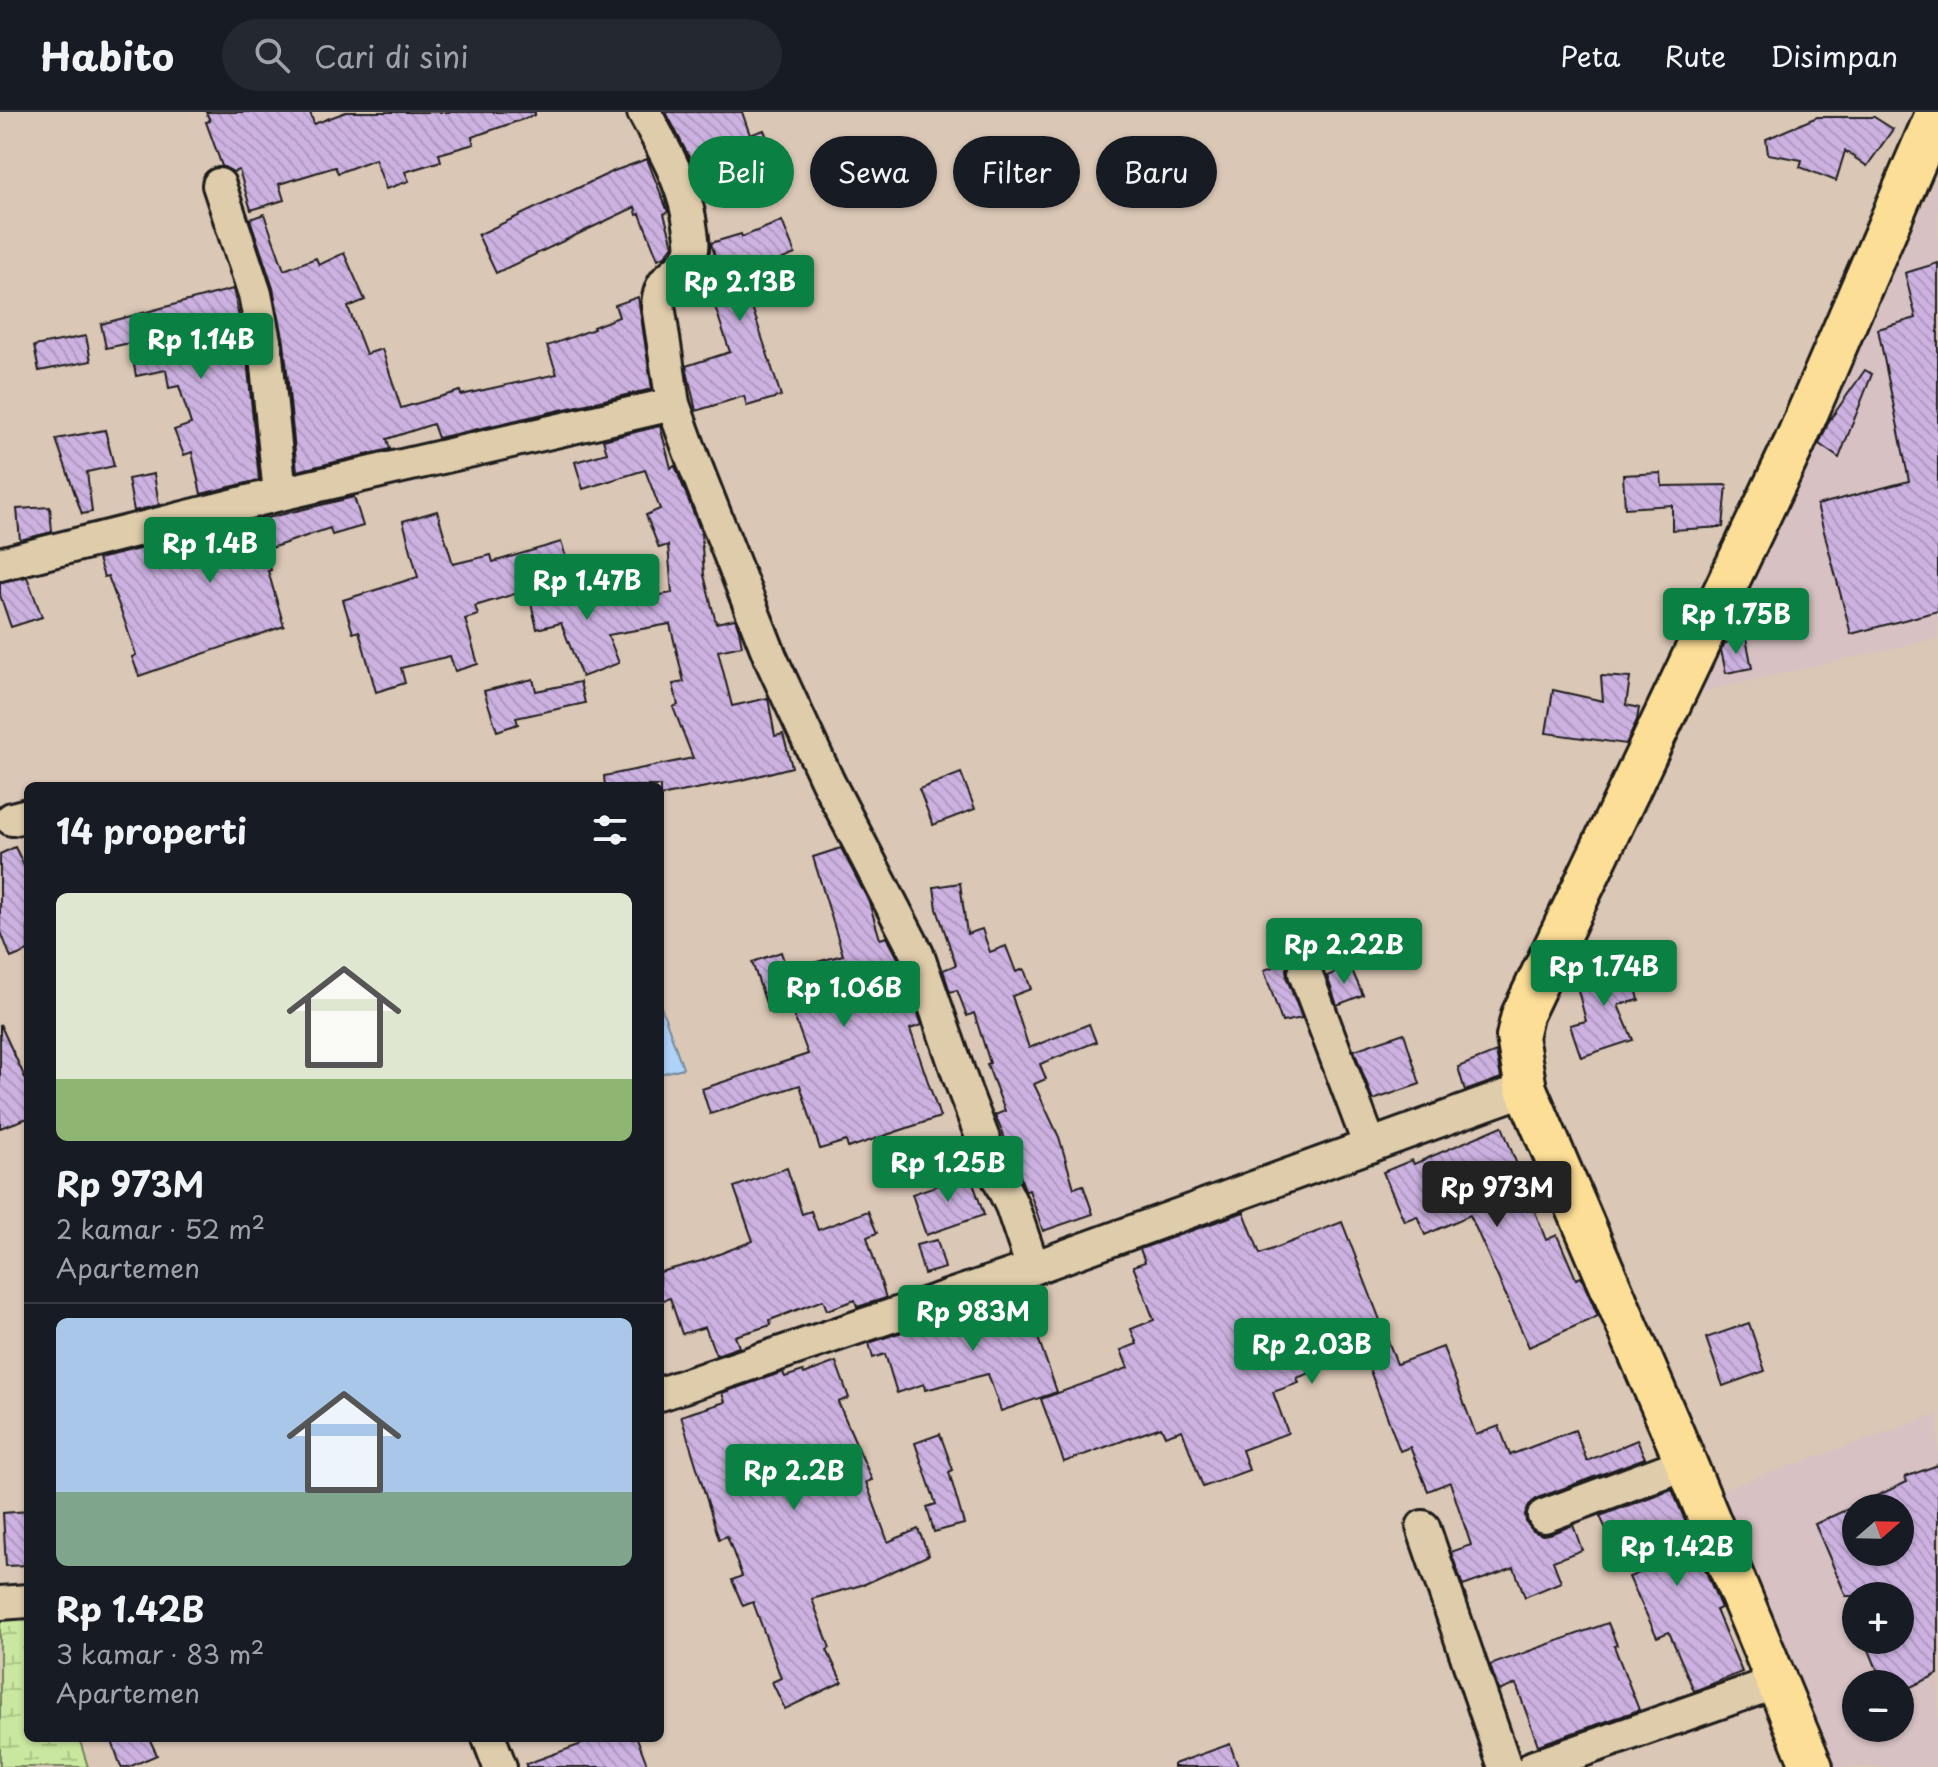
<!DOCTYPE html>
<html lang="id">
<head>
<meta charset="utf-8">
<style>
	:root { --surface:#171b24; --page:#242831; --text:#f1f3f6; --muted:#9ea1a6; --line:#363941; --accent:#0b8043 }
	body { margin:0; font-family:"Playpen Sans",sans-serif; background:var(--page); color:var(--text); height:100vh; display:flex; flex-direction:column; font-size:30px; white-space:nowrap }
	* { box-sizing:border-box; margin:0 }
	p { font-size:26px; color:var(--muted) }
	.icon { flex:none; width:44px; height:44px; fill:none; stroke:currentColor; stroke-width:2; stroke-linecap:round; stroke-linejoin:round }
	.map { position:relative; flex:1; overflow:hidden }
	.details { position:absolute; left:24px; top:670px; width:640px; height:960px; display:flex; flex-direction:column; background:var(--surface); border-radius:12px; box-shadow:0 2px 6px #0004 }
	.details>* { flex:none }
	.top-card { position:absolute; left:688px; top:24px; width:760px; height:72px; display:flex; gap:16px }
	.needle { width:52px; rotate:70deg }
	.tools { position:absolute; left:1842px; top:1382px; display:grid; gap:16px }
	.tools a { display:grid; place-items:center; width:72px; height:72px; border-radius:50%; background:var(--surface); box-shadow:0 2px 6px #0004; font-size:40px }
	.price { position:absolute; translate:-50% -68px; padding:0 18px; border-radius:8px; background:var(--accent); color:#fff; font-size:26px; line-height:52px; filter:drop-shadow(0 2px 4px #0008) }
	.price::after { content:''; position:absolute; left:50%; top:48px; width:24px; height:18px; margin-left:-12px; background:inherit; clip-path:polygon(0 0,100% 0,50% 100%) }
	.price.on { background:#222; color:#fff }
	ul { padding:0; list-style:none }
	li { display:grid; align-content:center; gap:16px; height:424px; padding:0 32px }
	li+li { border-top:2px solid var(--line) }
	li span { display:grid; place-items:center; height:248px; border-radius:12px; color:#555 }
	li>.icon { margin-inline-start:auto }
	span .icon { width:144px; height:144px; fill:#fffc; stroke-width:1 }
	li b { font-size:34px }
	h2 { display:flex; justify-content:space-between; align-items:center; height:96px; padding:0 32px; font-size:34px }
	.chip { padding:0 28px; border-radius:36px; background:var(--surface); box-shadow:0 2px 6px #0004; font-size:28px; line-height:72px }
	.chip.on { background:var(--accent); color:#fff }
	header { display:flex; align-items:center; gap:48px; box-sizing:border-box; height:112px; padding:0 40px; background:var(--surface); border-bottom:2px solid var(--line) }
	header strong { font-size:38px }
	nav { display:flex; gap:44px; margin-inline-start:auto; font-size:28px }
	.search { width:560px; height:72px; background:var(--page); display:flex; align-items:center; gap:20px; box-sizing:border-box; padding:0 28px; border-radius:44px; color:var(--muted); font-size:30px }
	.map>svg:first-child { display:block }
	.built { fill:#d7c1c2; fill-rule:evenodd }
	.wetland { fill:url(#wetland-marsh); stroke:#72825d; stroke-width:2 }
	.water { fill:#aed3f7; stroke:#748a9f; stroke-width:2 }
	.building { fill:url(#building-back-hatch); stroke:#1c1c1c; stroke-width:2; fill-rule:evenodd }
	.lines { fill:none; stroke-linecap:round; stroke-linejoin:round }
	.minor-casing { stroke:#1c1c1c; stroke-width:38 }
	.major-casing { stroke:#1c1c1c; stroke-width:46 }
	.minor { stroke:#dfccaa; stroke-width:32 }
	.major { stroke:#fdde96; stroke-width:40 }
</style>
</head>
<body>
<header>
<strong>Habito</strong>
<div class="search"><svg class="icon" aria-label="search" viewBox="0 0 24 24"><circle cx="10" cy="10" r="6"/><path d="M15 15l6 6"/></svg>Cari di sini</div>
<nav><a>Peta</a><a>Rute</a><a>Disimpan</a></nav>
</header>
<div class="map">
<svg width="1938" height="1655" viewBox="0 0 1938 1655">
	<defs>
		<pattern id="wetland-marsh" width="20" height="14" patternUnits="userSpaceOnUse" patternTransform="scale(2)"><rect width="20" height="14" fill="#c9e79e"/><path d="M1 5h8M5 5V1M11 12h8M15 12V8" fill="none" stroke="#acc688"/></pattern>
		<pattern id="building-back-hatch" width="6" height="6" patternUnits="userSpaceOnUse" patternTransform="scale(2)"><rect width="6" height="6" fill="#cdb2e1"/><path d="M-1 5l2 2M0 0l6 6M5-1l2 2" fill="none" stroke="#af98c0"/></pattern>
	</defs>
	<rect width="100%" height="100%" fill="#dbc7b5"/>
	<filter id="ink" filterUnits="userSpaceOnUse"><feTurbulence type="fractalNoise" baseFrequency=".0125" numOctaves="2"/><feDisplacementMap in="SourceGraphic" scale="16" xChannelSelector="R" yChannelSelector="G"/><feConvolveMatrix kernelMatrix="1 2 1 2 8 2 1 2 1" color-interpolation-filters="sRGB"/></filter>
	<g filter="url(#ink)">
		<g class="built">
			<polygon points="1938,63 1938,526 1684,584"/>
			<path d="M1938,1302V1655H1829L1710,1382ZM1856,1396H1900V1440H1856ZM1856,1484H1900V1528H1856ZM1856,1572H1900V1616H1856Z"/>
		</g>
		<polygon class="wetland" points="28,1500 28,1626 79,1626 88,1655 0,1655 0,1503"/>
		<polygon class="water" points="660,892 683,956 660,962"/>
		<g class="building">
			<polygon points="206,0 310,0 314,12 346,0 535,0 535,3 472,25 474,32 439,42 441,49 405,60 409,69 386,77 375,47 338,61 335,55 279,72 284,88 251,98 239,58 233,60 222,54 206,10 210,9"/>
			<polygon points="666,0 742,0 750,23 764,18 774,42 760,48 765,61 704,85 691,49"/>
			<polygon points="1817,5 1874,5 1893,17 1867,54 1845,39 1836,69 1800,55 1802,48 1768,42 1766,27"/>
			<polygon points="647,47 668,100 664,102 673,133 665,144 658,147 640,102 637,103 635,95 496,161 478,123 614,59"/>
			<polygon points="264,102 284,158 316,146 319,153 344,141 365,188 348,195 366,242 382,237 401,296 460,279 461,283 557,262 547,234 594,217 593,215 619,205 615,193 638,185 652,277 438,326 433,312 387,327 390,337 297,359 284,230 273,176 250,107"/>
			<polygon points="782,109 795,142 742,164 781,284 747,294 744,284 696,299 686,254 730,240 708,173 722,168 711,131 741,122 742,125"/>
			<polygon points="1938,151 1938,499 1851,522 1817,393 1909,369 1878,217 1916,206 1905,161"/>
			<polygon points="233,177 246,237 259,368 201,382 192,340 184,343 174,318 191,312 179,274 169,276 166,258 136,264 130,231 106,236 101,212"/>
			<polygon points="86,224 91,249 39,259 34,234"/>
			<polygon points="1865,258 1872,262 1839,346 1819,332 1829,309"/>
			<polygon points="660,314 671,356 675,354 701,420 704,463 716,511 735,507 739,518 742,534 718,539 732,594 768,586 775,624 783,622 792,655 742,668 660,684 660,674 605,674 604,664 693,646 673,595 678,593 673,572 684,570 670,512 608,523 619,551 582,565 561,511 537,517 528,478 475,494 478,503 465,507 478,552 455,559 450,544 401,556 405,571 376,580 359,519 353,521 343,488 418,465 403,409 437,399 453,452 491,443 493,450 561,430 576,475 602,470 606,493 672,481 668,433 659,436 646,403 660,397 645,358 583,377 575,350 607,341 603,328"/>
			<polygon points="105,318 114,354 87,360 92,400 82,402 56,327"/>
			<polygon points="1661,361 1662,374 1727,373 1723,415 1672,418 1672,393 1625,396 1623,363"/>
			<polygon points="154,362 159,393 134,399 128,367"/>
			<polygon points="354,385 363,414 332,423 330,416 265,438 271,458 268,459 284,514 139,564 132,545 136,543 125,510 108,464 104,465 98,447"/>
			<polygon points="50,395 52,420 20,428 17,397"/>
			<polygon points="27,465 42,505 11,515 0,483 0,470"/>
			<polygon points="1746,526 1752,556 1726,561 1721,538 1725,531"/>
			<polygon points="1601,564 1630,566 1626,593 1639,596 1637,608 1626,632 1546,621 1553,578 1603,589"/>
			<polygon points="533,567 536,579 580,570 585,591 516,606 518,612 497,619 484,579"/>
			<polygon points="961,661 975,697 933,713 919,677"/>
			<polygon points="15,735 28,762 28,839 11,846 0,817 0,742"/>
			<polygon points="841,736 869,790 880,827 887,825 900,850 922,913 910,917 940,1005 848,1036 846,1029 820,1037 800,973 710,1002 702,977 808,942 790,893 769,900 752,850 781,840 787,858 843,843 813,745"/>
			<polygon points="960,771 967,822 982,817 990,840 1006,834 1016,860 1024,857 1031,877 1012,884 1029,936 1089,912 1096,930 1040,952 1046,967 1034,972 1059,1025 1074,1076 1083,1073 1093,1102 1043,1119 1029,1078 1026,1079 1023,1073 1011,1033 1008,1034 995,1003 1005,999 987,952 990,951 974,901 967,904 957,878 950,880 943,858 956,853 937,797 934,775"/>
			<polygon points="1290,849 1286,857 1287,867 1302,906 1282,910 1264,858"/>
			<polygon points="1630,849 1639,888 1618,893 1633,928 1581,945 1570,913 1586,909 1574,863"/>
			<polygon points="1350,854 1363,883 1337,893 1327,864"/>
			<polygon points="0,912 28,972 28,1006 0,1016"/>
			<polygon points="1404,921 1420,972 1373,988 1354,938"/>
			<polygon points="1496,940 1501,966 1465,979 1458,955"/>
			<polygon points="1502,1014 1546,1128 1557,1123 1576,1167 1581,1165 1598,1204 1529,1235 1470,1103 1425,1123 1417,1104 1404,1109 1383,1060 1412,1048 1414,1052"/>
			<polygon points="787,1056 802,1102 811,1099 818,1118 868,1099 877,1121 867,1125 886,1186 857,1195 855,1188 827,1198 823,1188 770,1208 771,1213 735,1224 739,1235 716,1243 705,1215 682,1222 670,1186 660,1189 660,1160 701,1149 753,1129 734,1075"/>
			<polygon points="970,1062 984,1103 926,1123 912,1082"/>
			<polygon points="1244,1100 1260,1142 1342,1110 1397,1252 1443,1235 1476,1323 1499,1314 1510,1343 1575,1318 1587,1349 1637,1328 1645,1346 1537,1386 1529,1393 1525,1402 1526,1410 1533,1419 1542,1423 1550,1422 1573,1413 1582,1438 1553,1449 1561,1470 1525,1485 1514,1456 1463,1474 1451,1440 1471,1433 1450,1370 1428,1379 1410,1335 1400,1339 1363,1240 1297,1266 1299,1271 1273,1280 1288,1321 1242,1338 1249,1358 1203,1375 1182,1318 1165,1324 1161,1315 1064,1350 1041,1287 1128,1256 1121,1238 1137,1232 1131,1217 1154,1208 1133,1154 1145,1150 1140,1137"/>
			<polygon points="937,1128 945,1156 924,1162 916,1133"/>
			<polygon points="1022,1180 1057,1280 1001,1299 988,1262 925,1278 924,1272 897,1281 885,1242 873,1246 869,1231"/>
			<polygon points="1749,1211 1765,1259 1723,1274 1706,1226"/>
			<polygon points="836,1250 849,1286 838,1290 872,1368 866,1370 888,1430 918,1417 929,1443 865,1472 812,1487 830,1536 827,1538 842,1570 785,1597 772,1570 781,1566 753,1490 743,1494 732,1468 742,1464 727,1424 719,1427 681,1304 725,1290 722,1281 783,1260 785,1265 803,1259 804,1262"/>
			<polygon points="940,1322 953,1358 949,1360 964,1412 934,1420 927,1395 936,1392 915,1331"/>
			<path d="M1938,1353V1562L1900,1580V1572H1883L1865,1528H1900V1484H1846L1815,1412L1907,1370L1905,1365ZM1856,1396H1900V1440H1856Z"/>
			<polygon points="1672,1377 1721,1496 1716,1498 1742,1560 1694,1579 1669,1520 1657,1525 1629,1465 1653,1456 1637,1415 1610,1426 1600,1404"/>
			<polygon points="28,1399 28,1453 6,1454 3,1401"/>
			<polygon points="1608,1511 1617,1533 1614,1534 1639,1598 1538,1633 1516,1572 1499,1579 1490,1553"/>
			<polygon points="111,1626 149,1626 157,1643 129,1655 121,1655"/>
			<polygon points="580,1626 637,1626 648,1655 526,1655 526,1652 582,1632"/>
			<polygon points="1230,1632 1238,1655 1174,1655 1174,1652"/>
		</g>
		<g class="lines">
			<g class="minor-casing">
				<g id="minor">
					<path d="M644,0C665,39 686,74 691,119C692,127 694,136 690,143C679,166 661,160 658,193L673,292L695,353L771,547L828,670L917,842L965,980L996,1061L1012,1094L1033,1156"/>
					<polyline points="219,73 255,182 265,234 280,382"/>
					<polyline points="0,452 280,382 673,292"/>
					<polyline points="12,707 28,703"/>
					<polyline points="1305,861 1370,1034"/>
					<polyline points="660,1282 1033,1156 1526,977"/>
					<polyline points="1544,1404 1686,1351"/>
					<polyline points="1423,1415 1505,1655"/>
					<polyline points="0,1491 28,1489"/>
					<polyline points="489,1626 500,1655"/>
					<polyline points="1534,1655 1777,1570"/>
				</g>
			</g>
			<g class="major-casing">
				<polyline id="major" points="1812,1655 1686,1351 1526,977 1517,925 1522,903 1795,330 1937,0"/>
			</g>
			<use href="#minor" class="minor"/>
			<use href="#major" class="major"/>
		</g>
	</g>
</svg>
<div class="tools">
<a><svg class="needle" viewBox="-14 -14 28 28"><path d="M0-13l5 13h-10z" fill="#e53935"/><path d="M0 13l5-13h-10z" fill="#9ea1a6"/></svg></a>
<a>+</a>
<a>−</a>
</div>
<b class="price" style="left:740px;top:211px">Rp 2.13B</b>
<b class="price" style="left:201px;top:269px">Rp 1.14B</b>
<b class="price" style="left:210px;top:473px">Rp 1.4B</b>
<b class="price" style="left:587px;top:510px">Rp 1.47B</b>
<b class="price" style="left:1736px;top:544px">Rp 1.75B</b>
<b class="price" style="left:1344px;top:874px">Rp 2.22B</b>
<b class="price" style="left:1604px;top:896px">Rp 1.74B</b>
<b class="price" style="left:844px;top:917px">Rp 1.06B</b>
<b class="price" style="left:948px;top:1092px">Rp 1.25B</b>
<b class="price on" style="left:1497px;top:1117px">Rp 973M</b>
<b class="price" style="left:973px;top:1241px">Rp 983M</b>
<b class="price" style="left:1312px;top:1274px">Rp 2.03B</b>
<b class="price" style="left:794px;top:1400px">Rp 2.2B</b>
<b class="price" style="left:1677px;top:1476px">Rp 1.42B</b>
<div class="top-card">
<a class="chip on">Beli</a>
<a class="chip">Sewa</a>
<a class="chip">Filter</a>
<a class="chip">Baru</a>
</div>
<section class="details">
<h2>14 properti<svg class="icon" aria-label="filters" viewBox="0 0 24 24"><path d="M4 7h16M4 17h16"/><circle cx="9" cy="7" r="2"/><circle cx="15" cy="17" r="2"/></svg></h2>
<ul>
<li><span style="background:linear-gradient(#dfe7d0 75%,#8fb573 0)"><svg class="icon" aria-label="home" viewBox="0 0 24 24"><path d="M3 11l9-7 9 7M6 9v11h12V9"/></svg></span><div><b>Rp 973M</b><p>2 kamar · 52 m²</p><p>Apartemen</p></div></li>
<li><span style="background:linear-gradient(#a9c7e8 70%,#7fa58c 0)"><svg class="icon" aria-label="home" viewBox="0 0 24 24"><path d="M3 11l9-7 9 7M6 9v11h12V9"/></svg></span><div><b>Rp 1.42B</b><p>3 kamar · 83 m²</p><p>Apartemen</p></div></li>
</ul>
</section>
</div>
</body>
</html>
